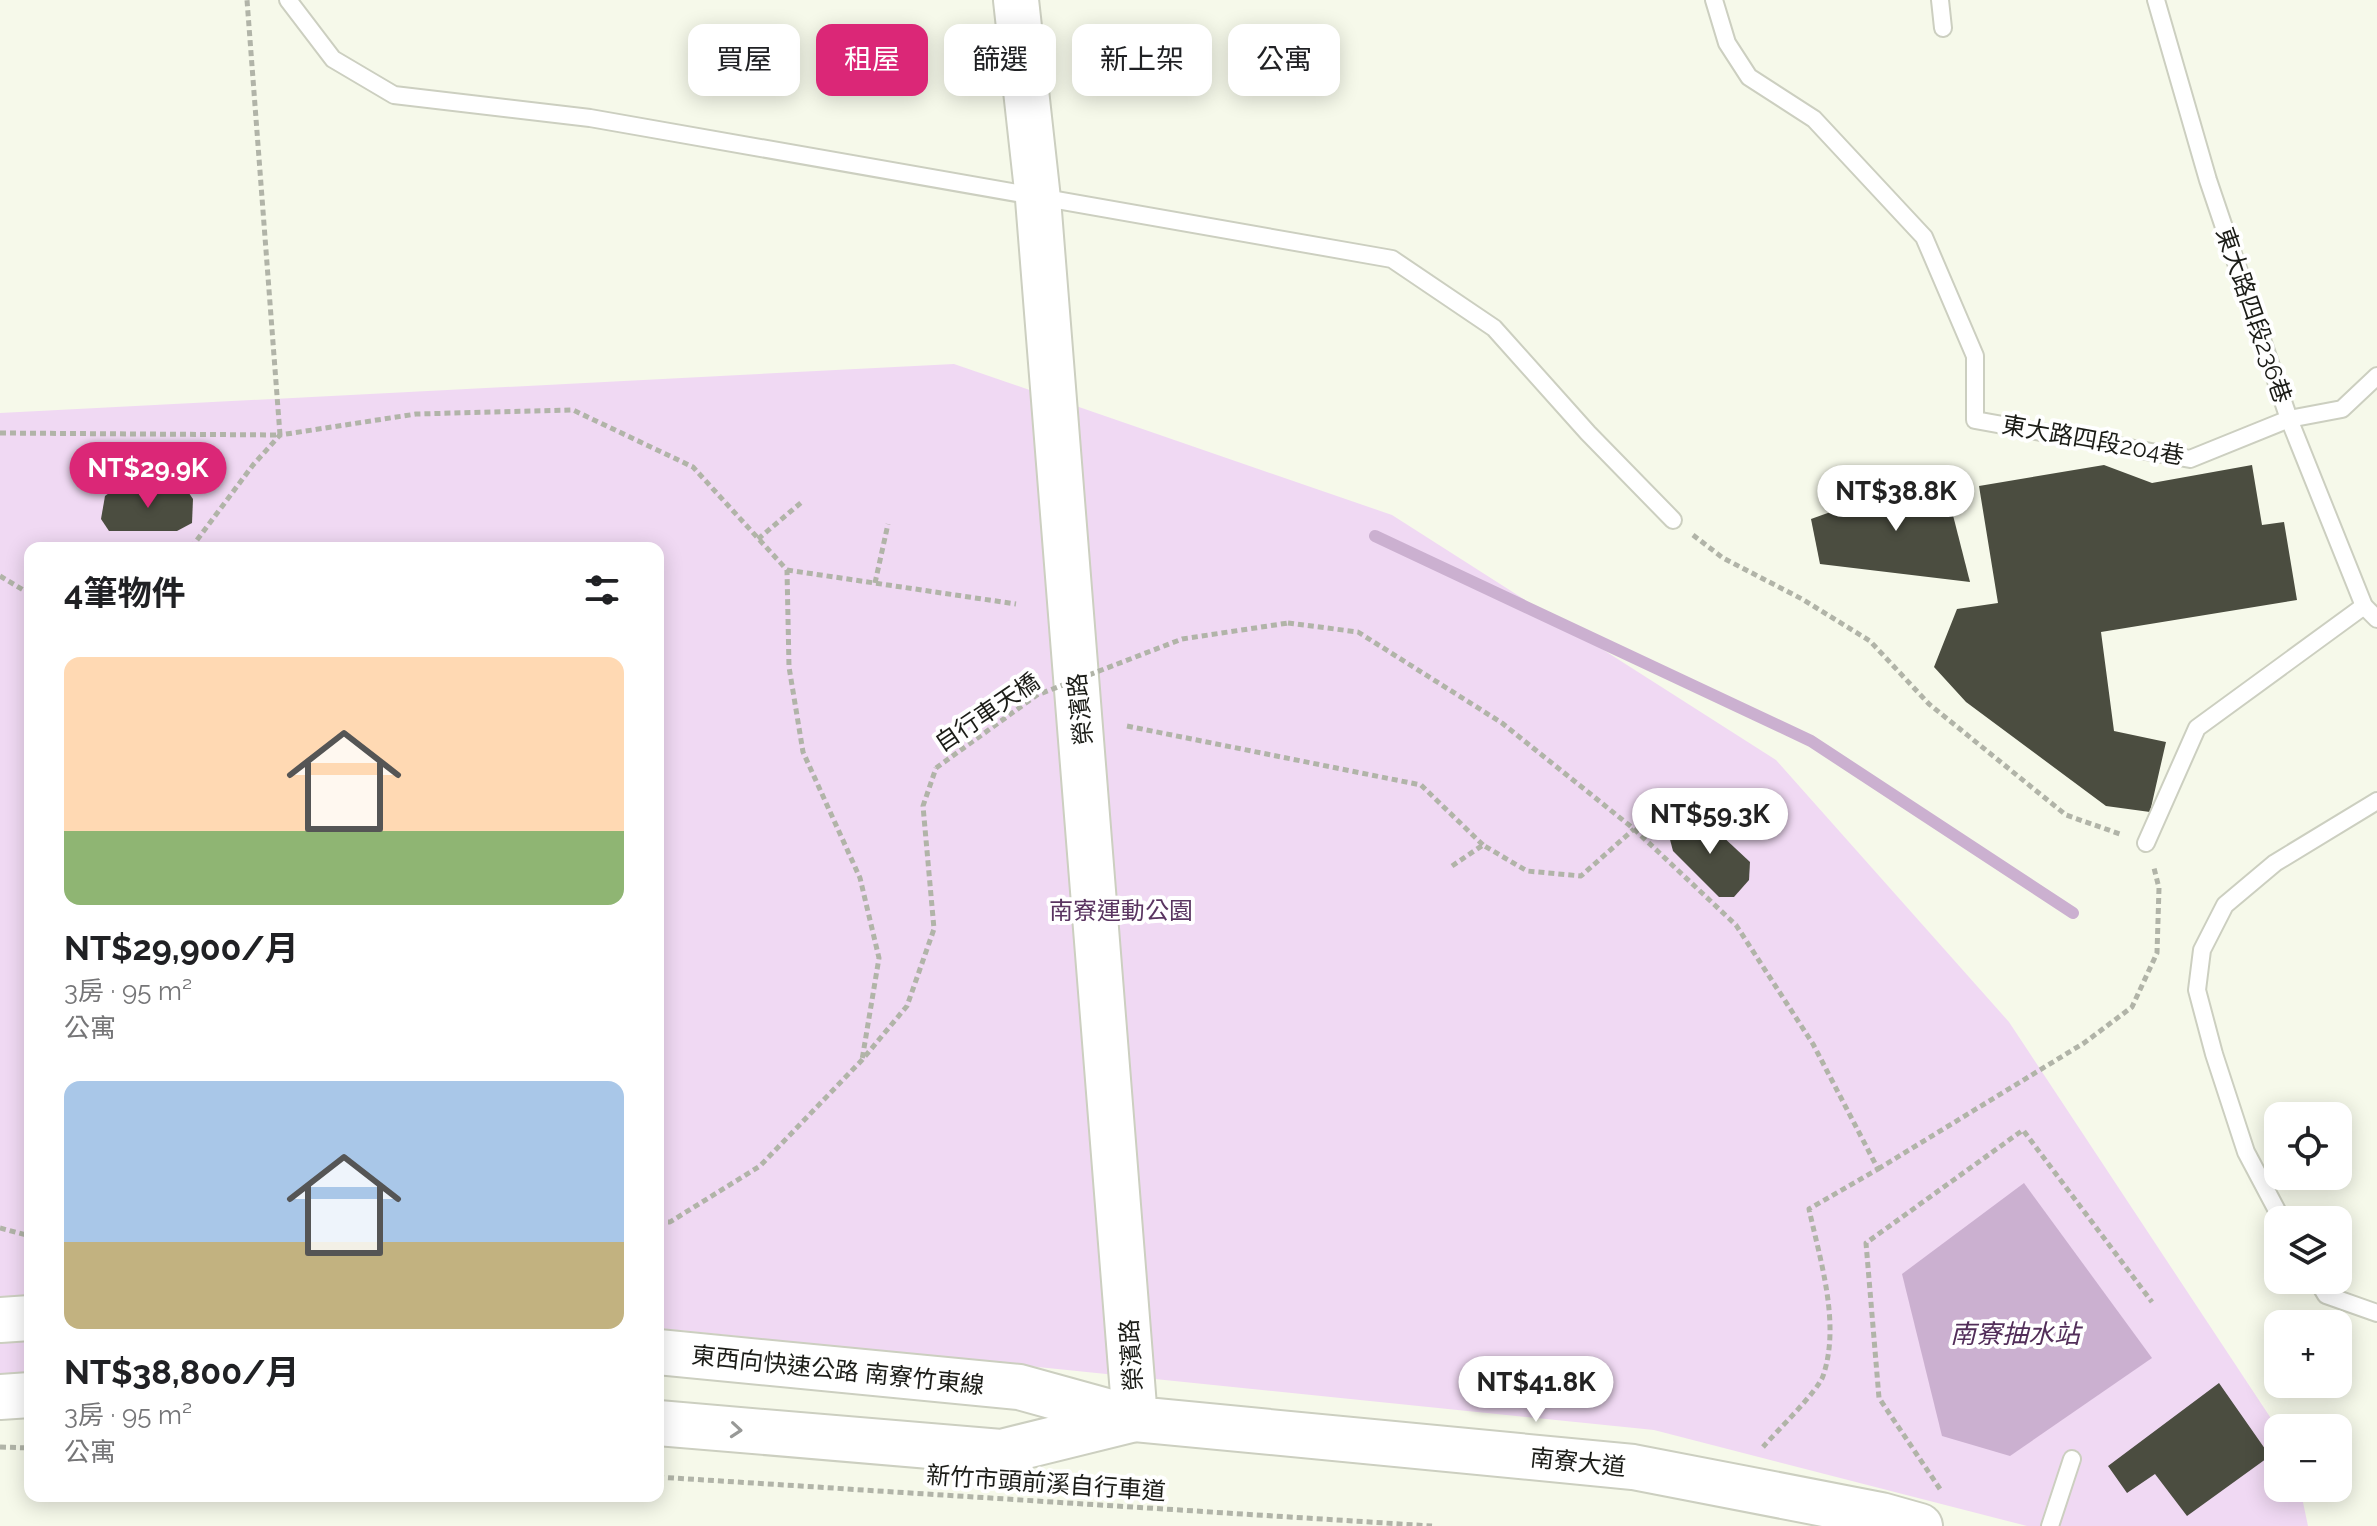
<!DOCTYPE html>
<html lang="zh-TW">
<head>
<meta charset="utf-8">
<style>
	:root { --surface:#fff; --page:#f6f6f6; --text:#202124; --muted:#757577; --accent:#db2777 }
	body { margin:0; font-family:Raleway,"Noto Sans TC",sans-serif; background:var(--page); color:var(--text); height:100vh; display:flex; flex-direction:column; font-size:30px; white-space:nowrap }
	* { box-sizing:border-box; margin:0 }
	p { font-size:26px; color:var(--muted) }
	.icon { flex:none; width:44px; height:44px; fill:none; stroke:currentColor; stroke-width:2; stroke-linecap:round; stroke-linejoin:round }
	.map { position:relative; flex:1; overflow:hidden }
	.drawer { position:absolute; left:24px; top:542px; width:640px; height:960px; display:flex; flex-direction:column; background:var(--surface); border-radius:16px; box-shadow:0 4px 20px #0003 }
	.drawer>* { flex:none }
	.guide { position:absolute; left:688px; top:24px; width:760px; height:72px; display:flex; gap:16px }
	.fabs { position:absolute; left:2264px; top:1102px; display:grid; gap:16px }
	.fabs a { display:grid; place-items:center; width:88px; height:88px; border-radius:16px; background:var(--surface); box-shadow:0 4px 20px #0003; font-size:40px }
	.price { position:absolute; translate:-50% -68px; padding:0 18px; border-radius:28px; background:#fff; color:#222; font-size:26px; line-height:52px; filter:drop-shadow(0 2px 4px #0008) }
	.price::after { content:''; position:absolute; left:50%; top:48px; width:24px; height:18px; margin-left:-12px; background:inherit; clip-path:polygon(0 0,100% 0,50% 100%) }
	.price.selected { background:var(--accent); color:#fff }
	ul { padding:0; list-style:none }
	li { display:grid; align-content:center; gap:16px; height:424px; padding:0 40px }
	li span { display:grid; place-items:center; height:248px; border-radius:16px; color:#555 }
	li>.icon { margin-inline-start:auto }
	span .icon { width:144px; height:144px; fill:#fffc; stroke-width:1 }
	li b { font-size:34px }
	h2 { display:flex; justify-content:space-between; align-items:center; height:96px; padding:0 40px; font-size:34px }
	.chip { padding:0 28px; border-radius:16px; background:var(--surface); box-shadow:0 4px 20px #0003; font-size:28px; line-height:72px }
	.chip.selected { background:var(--accent); color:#fff }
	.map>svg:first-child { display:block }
	.green { fill:#f0d9f3 }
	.water { fill:#cbb0d0 }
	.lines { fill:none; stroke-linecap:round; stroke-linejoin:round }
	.stream { stroke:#cbb0d0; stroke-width:12 }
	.building { fill:#4b4d40 }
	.lane-casing { stroke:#cccfc0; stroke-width:20 }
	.secondary-casing { stroke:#cccfc0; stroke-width:48 }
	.highway-casing { stroke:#cccfc0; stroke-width:48 }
	.path { stroke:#b1b4a8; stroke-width:5; stroke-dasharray:6 4; stroke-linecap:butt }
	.lane { stroke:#fff; stroke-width:16 }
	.secondary { stroke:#fff; stroke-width:44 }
	.highway { stroke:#fff; stroke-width:44 }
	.path-bridge { stroke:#b1b4a8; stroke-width:5; stroke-dasharray:6 4; stroke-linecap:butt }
	.oneway { stroke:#989997 }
	.labels { text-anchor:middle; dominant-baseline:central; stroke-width:8; stroke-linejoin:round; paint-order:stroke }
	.street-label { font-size:24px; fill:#1b1c17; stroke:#fff }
	.park-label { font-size:24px; fill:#5a3561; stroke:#fff }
	.water-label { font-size:26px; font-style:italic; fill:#522e59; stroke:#fff }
</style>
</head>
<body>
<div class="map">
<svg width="2377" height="1526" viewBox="0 0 2377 1526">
	<rect width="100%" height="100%" fill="#f6f9ea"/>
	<polygon class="green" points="954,364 1392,515 1776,760 2009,1022 2278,1429 2278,1488 2300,1488 2308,1526 2027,1526 1654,1430 658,1328 658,548 30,548 30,1419 0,1419 0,413"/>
	<polygon class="water" points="2024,1183 2152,1358 2010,1456 1942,1436 1902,1274"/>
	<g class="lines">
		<polyline class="stream" points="1375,536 1811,741 2073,913"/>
	</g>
	<g class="building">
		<polygon points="2104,465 2152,483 2252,465 2262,525 2284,522 2297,600 2101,632 2114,731 2166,742 2150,812 2106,806 1966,702 1934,667 1957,609 1998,603 1979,486"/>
		<polygon points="1942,472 1970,582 1820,564 1811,519"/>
		<polygon points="184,486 193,499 192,523 177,531 109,531 101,519 105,496 113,490"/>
		<polygon points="1686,815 1705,820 1750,862 1749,880 1734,897 1719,897 1673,851 1668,832"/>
		<polygon points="2219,1383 2270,1456 2187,1516 2155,1474 2127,1493 2108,1466"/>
	</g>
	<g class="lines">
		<g class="lane-casing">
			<g id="lane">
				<polyline points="288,0 333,59 394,95 590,118 1392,259 1494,328 1588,433 1673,520"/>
				<polyline points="1714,0 1727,43 1749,77 1814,119 1924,237 1975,356 1975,420 2190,459 2289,419 2342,409 2377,376"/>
				<polyline points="1940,0 1943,28"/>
				<polyline points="2156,0 2208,180 2289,419 2364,606 2377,619"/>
				<polyline points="2146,843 2197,728 2364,606"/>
				<polyline points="2282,1220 2246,1152 2214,1054 2197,990 2202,950 2225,905 2275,863 2377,801"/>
				<polyline points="2317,1280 2326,1295 2377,1313"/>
				<polyline points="2050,1526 2072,1459"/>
			</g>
		</g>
		<g class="secondary-casing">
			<polyline id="secondary" points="1016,0 1038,199 1135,1419 1633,1467 1881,1515 1920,1526"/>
		</g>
		<g class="highway-casing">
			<g id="highway">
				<polyline points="0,1320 30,1318"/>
				<polyline points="658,1352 1019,1387 1135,1419"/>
				<polyline points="0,1397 30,1395"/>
				<polyline points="658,1423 1001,1452 1131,1420"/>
			</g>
		</g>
		<g class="path">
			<polyline points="0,433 280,435 247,0"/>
			<polyline points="1693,535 1723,558 1802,599 1870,641 1929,704 2066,815 2120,834"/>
			<polyline points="758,539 803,501"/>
			<polyline points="191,548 253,465 280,435 416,414 573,410 693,467 787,570 789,667 803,752 860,878 879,958 862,1060"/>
			<polyline points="787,570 1016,604"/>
			<polyline points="0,576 30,594"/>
			<polyline points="875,583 888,524"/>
			<path d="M1288,623L1358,632L1502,723L1634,829L1736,925L1813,1044L1878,1169L1809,1209C1820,1260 1841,1324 1823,1376C1818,1391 1776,1432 1763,1447"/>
			<polyline points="1127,726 1421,785 1483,845"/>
			<polyline points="1452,866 1483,845 1527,871 1581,876 1634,829"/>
			<polyline points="1878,1169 2084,1043 2132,1007 2157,953 2159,888 2154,868"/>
			<polyline points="658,1222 670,1222 760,1166 862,1060 907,1006 934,929 923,806 936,768"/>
			<polyline points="0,1228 30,1236"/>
			<polyline points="0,1447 30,1448"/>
			<polyline points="658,1477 1432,1526"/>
			<polyline points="1940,1489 1879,1398 1866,1243 2023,1130 2152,1302"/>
		</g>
		<use href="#lane" class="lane"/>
		<use href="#secondary" class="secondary"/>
		<use href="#highway" class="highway"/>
		<polyline class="path-bridge" points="936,768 1037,695 1182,639 1288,623"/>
	</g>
	<defs><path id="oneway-chevron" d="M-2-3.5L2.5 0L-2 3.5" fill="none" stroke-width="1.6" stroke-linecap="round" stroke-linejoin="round" transform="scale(2)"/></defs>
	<use class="oneway" href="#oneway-chevron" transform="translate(736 1430) rotate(5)"/>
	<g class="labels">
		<g class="street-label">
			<text transform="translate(2254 315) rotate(71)">東大路四段236巷</text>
			<text transform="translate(2093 440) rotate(10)">東大路四段204巷</text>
			<text transform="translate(1080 709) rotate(-96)">榮濱路</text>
			<text transform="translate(987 712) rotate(-34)">自行車天橋</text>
			<text transform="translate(1131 1355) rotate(-94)">榮濱路</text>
			<text transform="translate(838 1370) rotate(6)">東西向快速公路 南寮竹東線</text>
			<text transform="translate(1578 1462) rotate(6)">南寮大道</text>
			<text transform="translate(1046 1483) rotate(4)">新竹市頭前溪自行車道</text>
		</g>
		<g class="park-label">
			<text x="1121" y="910">南寮運動公園</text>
		</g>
		<g class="water-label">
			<text x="2015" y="1334">南寮抽水站</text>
		</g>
	</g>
</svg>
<div class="fabs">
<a><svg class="icon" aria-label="locate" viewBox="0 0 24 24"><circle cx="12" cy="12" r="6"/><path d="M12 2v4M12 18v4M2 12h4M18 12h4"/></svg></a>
<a><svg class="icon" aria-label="layers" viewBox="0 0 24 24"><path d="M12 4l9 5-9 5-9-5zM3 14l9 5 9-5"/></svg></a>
<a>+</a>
<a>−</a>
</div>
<b class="price selected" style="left:148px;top:510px">NT$29.9K</b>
<b class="price" style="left:1896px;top:533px">NT$38.8K</b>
<b class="price" style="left:1710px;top:856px">NT$59.3K</b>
<b class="price" style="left:1536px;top:1424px">NT$41.8K</b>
<div class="guide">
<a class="chip">買屋</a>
<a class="chip selected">租屋</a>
<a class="chip">篩選</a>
<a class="chip">新上架</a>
<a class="chip">公寓</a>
</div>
<section class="drawer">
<h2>4筆物件<svg class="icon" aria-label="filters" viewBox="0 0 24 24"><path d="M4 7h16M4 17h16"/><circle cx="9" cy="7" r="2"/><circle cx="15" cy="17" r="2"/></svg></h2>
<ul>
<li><span style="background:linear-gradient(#ffd9b3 70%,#8fb573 0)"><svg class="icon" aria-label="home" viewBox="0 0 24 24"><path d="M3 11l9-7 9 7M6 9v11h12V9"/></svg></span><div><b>NT$29,900/月</b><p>3房 · 95 m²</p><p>公寓</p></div></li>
<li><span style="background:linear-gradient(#a9c7e8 65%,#c2b280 0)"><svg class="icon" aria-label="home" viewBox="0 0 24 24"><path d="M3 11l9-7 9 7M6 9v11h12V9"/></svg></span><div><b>NT$38,800/月</b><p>3房 · 95 m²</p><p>公寓</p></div></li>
</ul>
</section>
</div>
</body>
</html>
